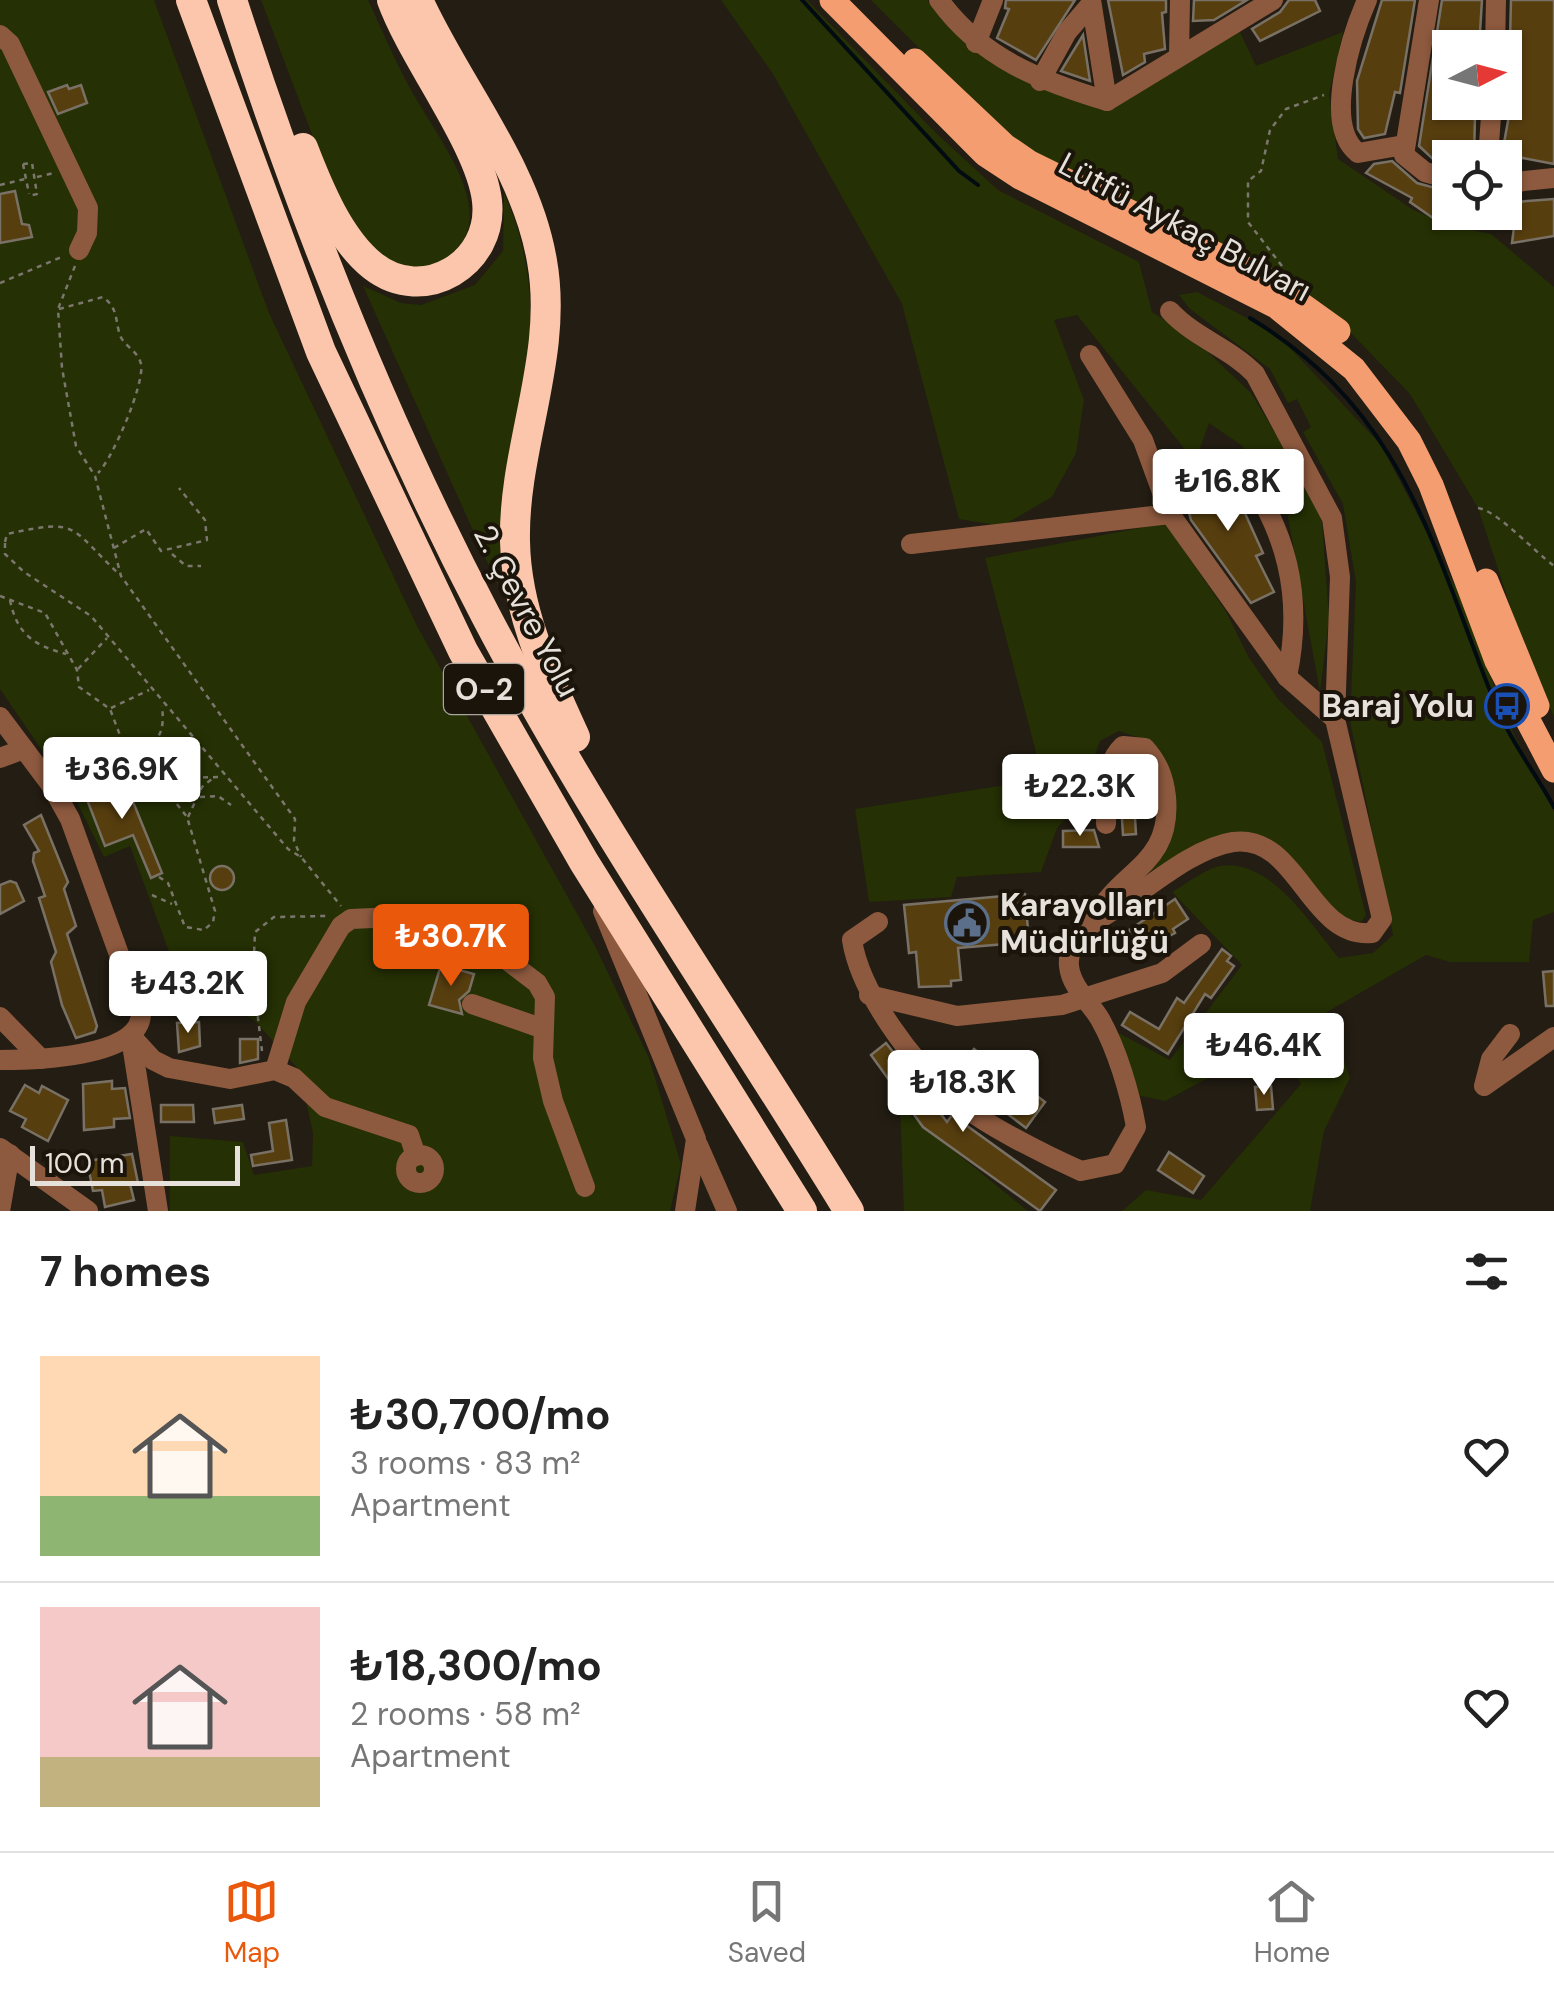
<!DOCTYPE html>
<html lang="en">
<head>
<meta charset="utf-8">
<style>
	:root { --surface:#fff; --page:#f6f6f6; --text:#222; --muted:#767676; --line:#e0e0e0; --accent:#ea580c }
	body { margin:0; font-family:"DM Sans",sans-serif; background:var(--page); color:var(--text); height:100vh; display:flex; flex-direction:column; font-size:38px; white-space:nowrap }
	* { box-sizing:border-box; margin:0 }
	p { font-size:32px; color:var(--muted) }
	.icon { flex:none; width:55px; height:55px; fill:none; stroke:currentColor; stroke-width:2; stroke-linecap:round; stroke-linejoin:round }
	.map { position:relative; height:1211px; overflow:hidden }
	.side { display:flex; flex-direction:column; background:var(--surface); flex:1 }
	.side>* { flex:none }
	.needle { width:65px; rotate:84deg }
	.controls { position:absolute; left:1432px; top:30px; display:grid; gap:20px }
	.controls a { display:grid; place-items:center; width:90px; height:90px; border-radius:0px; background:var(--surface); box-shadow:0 2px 8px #0004; font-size:50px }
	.scale { position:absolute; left:30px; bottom:25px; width:210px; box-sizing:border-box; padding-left:10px; border:5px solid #e6e1db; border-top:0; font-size:28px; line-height:35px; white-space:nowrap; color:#e6e1db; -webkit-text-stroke:8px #1a140a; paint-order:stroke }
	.price { position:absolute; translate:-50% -85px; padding:0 22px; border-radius:10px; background:#fff; color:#222; font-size:32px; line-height:65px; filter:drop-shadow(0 2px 5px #0008) }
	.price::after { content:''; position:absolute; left:50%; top:60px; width:30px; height:22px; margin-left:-15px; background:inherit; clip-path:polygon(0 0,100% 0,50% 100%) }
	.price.current { background:var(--accent); color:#fff }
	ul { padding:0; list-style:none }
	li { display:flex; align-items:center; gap:30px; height:250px; padding:0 40px }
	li+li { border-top:2px solid var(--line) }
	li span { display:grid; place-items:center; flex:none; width:280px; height:200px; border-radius:0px; color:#555 }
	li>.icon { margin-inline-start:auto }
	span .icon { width:120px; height:120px; fill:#fffc; stroke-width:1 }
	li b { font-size:42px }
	h2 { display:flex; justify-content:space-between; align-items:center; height:120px; padding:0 40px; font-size:42px }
	.tabs { display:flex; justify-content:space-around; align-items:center; height:140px; border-top:2px solid var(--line); background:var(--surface); font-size:28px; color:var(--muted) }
	.tabs a { display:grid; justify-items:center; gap:5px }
	.tabs .current { color:var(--accent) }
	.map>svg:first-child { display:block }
	.green { fill:#253004 }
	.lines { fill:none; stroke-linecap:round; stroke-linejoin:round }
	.stream { stroke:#010b11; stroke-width:4 }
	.building { fill:#573e0f; stroke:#797165; stroke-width:2.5 }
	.path { stroke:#7b766e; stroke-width:2.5; stroke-dasharray:5 5; stroke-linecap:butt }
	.minor { stroke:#8e5a3f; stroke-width:20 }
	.major { stroke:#f49d70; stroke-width:25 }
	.highway { stroke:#fcc6ac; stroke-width:30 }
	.labels { text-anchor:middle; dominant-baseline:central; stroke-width:8; stroke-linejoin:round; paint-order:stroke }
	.shield { fill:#1a140a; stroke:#a9a49c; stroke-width:2.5 }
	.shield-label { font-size:30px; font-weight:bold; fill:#e6e1db }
	.street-label { font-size:32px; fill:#e6e1db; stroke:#1a140a }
	.poi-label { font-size:32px; font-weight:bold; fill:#e6e1db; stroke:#1a140a; text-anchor:end }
</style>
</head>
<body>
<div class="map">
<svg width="1554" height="1211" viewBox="0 0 1554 1211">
	<rect width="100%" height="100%" fill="#231d13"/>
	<g class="green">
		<polygon points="0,0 154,0 269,313 417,626 595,946 649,1058 681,1164 670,1211 170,1211 170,1136 243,1142 254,1175 312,1166 313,1133 299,1070 256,1022 177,973 130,846 104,857 76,800 0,689"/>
		<path d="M261,0H368C383,32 397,66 415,97C451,158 520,243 411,273L380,259L341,211Z"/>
		<polygon points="721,0 807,0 936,133 998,190 1139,262 1152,312 1193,338 1251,393 1321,509 1329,618 1320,692 1285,501 1241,445 1209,423 1195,462 1077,315 1054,320 1084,400 1076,453 1052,497 1002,526 959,519 902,304 773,74"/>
		<path d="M871,0H927C972,63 1039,87 1111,108L1239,30L1256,66L1343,32L1329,94L1338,159L1412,209L1446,225L1491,234L1554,287V717L1525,651L1478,508L1410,394L1345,327L1030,150L984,113Z"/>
		<path d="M504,193C565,328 502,448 498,586L363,286L401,303L421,305L475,285L503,251Z"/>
		<path d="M1197,292L1276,333L1381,445L1456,588L1512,731L1554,812V912L1533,920L1529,962H1450L1426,955L1327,1012L1350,1078L1324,1131L1310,1211H1122L1146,1190L1201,1200L1301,1084L1277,1041L1165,1101L1132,1094L1107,1027L1170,1060L1242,965L1172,892C1186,884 1205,869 1220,866C1271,858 1311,925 1339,958L1373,953L1393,935L1350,721L1356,582L1343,504L1303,432L1311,427L1297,399L1288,403L1270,369L1190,309L1179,295Z"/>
		<path d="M1165,523L1225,610L1249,658L1279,700L1322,742L1366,915L1361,922L1338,917L1276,848L1187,850L1148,873C1185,817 1161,797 1140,738L1119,731L1100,741L1074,810L1057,828L1041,872L957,877L951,897L869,902L855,809L1043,779L985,558Z"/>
		<polygon points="900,1107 1028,1211 904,1211"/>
	</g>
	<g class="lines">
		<g class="stream">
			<polyline points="802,0 959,171 978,185"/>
			<path d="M1250,318C1405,412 1432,546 1494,701C1509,739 1534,771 1554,807"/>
		</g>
	</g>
	<g class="building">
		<polygon points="1006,0 1075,0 1036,60 997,38 1009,9 1005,8"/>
		<polygon points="1108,0 1166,0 1166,12 1162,13 1165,49 1144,54 1145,62 1123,75"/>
		<polygon points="1194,0 1247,0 1214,20 1193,21"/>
		<polygon points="1315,0 1320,11 1260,41 1252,29 1280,12 1289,0"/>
		<polygon points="1382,0 1415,0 1400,93 1395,92 1385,134 1364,138 1358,129 1357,81"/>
		<polygon points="1442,0 1482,0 1479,48 1450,48 1450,102 1474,102 1475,115 1474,158 1450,158 1450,165 1434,160 1419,146"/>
		<polygon points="1511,0 1554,0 1554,164 1502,154 1508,121"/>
		<polygon points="1083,35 1090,81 1061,71"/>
		<polygon points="67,85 69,89 81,85 87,103 58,114 48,92"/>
		<polygon points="1392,161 1417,183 1450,192 1450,212 1515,212 1516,202 1554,199 1554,236 1512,243 1514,227 1433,218 1410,202 1412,198 1366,173 1374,164"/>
		<polygon points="15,191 22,224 29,225 32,237 0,243 0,194"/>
		<polygon points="1185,466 1195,493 1229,478 1263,553 1256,556 1274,592 1251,603 1191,520 1177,469"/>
		<polygon points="1124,768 1132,768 1136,834 1123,835 1120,788"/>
		<polygon points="125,782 162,873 151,878 133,835 105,846 86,797"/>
		<polygon points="41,815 68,882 64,889 76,926 67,934 97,1026 95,1032 76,1038 62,1005 51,962 56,952 39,898 45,896 33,861 34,853 39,851 24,825"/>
		<polygon points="1094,830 1099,847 1063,847 1063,831"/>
		<circle cx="222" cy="878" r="12"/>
		<polygon points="10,881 16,883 24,901 0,914 0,885"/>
		<polygon points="1025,894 1029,942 958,948 961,980 951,981 951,986 919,987 916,952 909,953 904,905"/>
		<polygon points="1175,899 1188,919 1173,929 1175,933 1142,950 1129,930"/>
		<polygon points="1222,949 1231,956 1227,961 1234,966 1211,998 1205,994 1168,1054 1122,1025 1130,1012 1159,1029 1177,998 1184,1003"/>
		<polygon points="441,965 474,974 469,991 459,1000 462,1014 429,1005"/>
		<polygon points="1554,971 1554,1006 1546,1006 1543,972"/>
		<polygon points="199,1022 200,1046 179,1052 177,1023"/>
		<polygon points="240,1039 258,1039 258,1059 240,1063"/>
		<polygon points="886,1043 947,1122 952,1115 1056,1190 1040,1211 923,1127 871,1055"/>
		<polygon points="974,1049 1045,1102 1026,1128 955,1074"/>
		<polygon points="112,1081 112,1089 125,1088 130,1118 114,1119 114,1127 84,1130 83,1084"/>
		<polygon points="25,1085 39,1093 42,1086 68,1100 48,1141 22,1127 26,1119 10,1111"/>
		<polygon points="1271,1086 1273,1109 1257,1110 1255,1087"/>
		<polygon points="161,1105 193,1105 194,1122 161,1122"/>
		<polygon points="242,1105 244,1119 215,1123 213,1109"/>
		<polygon points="286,1120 292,1160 253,1166 251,1155 273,1151 269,1123"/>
		<polygon points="1169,1152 1204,1176 1193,1193 1158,1170"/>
		<polygon points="132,1154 138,1183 130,1184 134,1200 105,1207 102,1190 93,1191 87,1161"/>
	</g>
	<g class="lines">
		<g class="path">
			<polyline points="23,164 32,163 37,194 29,196"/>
			<polyline points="23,164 29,194"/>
			<polyline points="37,177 54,173"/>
			<polyline points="0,185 25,179"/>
			<polyline points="75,266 58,309 62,368 76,446 95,476 121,576 295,819 294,841 301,857"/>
			<polyline points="1282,266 1248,222 1248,181 1261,171 1270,130 1286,109 1324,95"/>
			<polyline points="0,283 64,256"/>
			<path d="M59,309L103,297C117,308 115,316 119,332C122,346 138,350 141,364C145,383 113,458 98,473"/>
			<path d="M1478,508C1496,510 1534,551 1554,566"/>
			<path d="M5,542L7,534C80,518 68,526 120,575"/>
			<polyline points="5,543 5,554 24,572 91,616 288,849 301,857 341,906"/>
			<polyline points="114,548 146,529 161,551 207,540 205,520 179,488"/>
			<polyline points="172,554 186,566 201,566"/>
			<polyline points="0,596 45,613 77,670 79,687 110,709 129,759 143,765"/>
			<path d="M10,600C17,634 33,645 66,654"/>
			<polyline points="78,669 107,638"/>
			<polyline points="111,708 149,690"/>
			<path d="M125,743L147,748C163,737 164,724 162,706"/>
			<polyline points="173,778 221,777"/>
			<polyline points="200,797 218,796 231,805"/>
			<polyline points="188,817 202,787 213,778"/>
			<polyline points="159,877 168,883 185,927 204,930 213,922 215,911 187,817 173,799"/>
			<polyline points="152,895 172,904"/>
			<polyline points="262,1051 253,977 255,932 274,917 326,916"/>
		</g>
		<g class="minor">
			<path d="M939,0C981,58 1040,81 1107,101L1273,0"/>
			<polyline points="1091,0 1107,101"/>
			<path d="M1367,0C1352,34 1322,125 1358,153L1404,145"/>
			<polyline points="1429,0 1404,155 1425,172 1450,179"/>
			<polyline points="0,35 10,44 88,208 87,233 79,250"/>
			<polyline points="976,43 993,0"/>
			<polyline points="1495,48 1496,0"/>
			<polyline points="1179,55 1180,0"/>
			<polyline points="1040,81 1067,32 1091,4"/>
			<polyline points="1488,158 1492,102"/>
			<polyline points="1505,183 1554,178"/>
			<polyline points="1090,355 1143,440 1170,514"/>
			<path d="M1238,463C1287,529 1304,596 1287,677"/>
			<polyline points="911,544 1170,514 1287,677 1335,719"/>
			<path d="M0,717L51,785L70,819L141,1015C138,1058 33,1060 0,1060"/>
			<polyline points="0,758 24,749"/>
			<polyline points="603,911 696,1139 685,1211"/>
			<path d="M1094,919C1122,868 1172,865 1166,797C1164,777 1158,763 1145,748L1123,746C1102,766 1107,796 1106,824"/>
			<path d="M878,922L852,940C860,993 913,1063 954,1099C981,1123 1047,1156 1081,1171L1115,1164L1136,1127C1130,1093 1117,1049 1100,1019C1090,1002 1071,987 1069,966C1066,935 1098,920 1120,906C1152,885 1194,848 1233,842C1298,833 1309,939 1372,933L1382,919L1335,719L1340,577L1332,518L1255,374C1230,348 1195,338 1170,311"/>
			<polyline points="869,995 957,1016 1062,1005 1162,973 1201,944"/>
			<polyline points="472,1004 541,1028"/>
			<polyline points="0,1017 41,1059"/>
			<polyline points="1510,1034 1491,1059 1484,1086 1554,1037"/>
			<polyline points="131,1036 153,1060 169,1068 230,1079 275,1070 294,1078 325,1107 409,1135 416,1156"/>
			<polyline points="131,1038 158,1211"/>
			<polyline points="275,1070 296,1002 341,926 351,919 437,915 475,936 537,983 545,997 543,1058 553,1101 585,1187"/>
			<polyline points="698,1145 727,1211"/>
			<polyline points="0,1148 88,1211"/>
			<circle cx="420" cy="1169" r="14"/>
			<polyline points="0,1211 10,1154"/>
		</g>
		<g class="major">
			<polyline points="832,0 985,154 1020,177 1276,306 1354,369 1409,441 1431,485 1497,661 1554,770"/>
			<polyline points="915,61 1005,146 1030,163 1264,278 1338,331"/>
			<polyline points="1486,581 1537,706"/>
		</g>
		<g class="highway">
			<polyline points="191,0 321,352 463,651 584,862 802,1211"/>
			<path d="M232,0C300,211 383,420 486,616C593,821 728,1013 849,1211"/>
			<path d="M418,0C457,86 526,166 542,261C559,356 513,447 515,541C516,611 546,674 575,737"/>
			<path d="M303,148C318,187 339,239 373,266C424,306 494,263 487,201C481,145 414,60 392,0"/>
		</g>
	</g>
	<defs>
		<g id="bus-ring" transform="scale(2.25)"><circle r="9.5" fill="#1a140a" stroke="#1a4fb4" stroke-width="1.5"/><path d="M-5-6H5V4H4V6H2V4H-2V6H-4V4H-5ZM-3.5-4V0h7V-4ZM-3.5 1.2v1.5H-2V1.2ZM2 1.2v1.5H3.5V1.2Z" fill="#1a4fb4"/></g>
		<g id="civic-ring" transform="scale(2.25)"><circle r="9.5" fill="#1a140a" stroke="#5c6f8a" stroke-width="1.5"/><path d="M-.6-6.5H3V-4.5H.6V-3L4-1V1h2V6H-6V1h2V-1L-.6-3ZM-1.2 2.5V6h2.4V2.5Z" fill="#5c6f8a"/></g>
	</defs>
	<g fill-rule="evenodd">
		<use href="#bus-ring" x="1507" y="706"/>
		<use href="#civic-ring" x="967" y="923"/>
	</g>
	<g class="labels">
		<rect class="shield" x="444" y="664" width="80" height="50" rx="8"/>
		<g class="shield-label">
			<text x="484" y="689">O-2</text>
		</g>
		<g class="street-label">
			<text transform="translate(1185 227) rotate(28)">Lütfü Aykaç Bulvarı</text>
			<text transform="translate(527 611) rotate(62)">2. Çevre Yolu</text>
		</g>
		<g class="poi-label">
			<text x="1474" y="706">Baraj Yolu</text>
			<text x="1000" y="905" text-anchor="start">Karayolları<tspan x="1000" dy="37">Müdürlüğü</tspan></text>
		</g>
	</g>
</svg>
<div class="controls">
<a><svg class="needle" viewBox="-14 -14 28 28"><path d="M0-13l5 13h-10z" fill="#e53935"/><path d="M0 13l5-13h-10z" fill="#767676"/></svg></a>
<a><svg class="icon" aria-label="locate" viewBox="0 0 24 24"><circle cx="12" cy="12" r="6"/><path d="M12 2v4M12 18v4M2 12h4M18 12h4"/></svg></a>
</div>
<div class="scale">100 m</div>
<b class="price" style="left:1228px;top:534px">₺16.8K</b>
<b class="price" style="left:122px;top:822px">₺36.9K</b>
<b class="price" style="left:1080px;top:839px">₺22.3K</b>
<b class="price current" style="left:451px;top:989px">₺30.7K</b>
<b class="price" style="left:188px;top:1036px">₺43.2K</b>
<b class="price" style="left:1264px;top:1098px">₺46.4K</b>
<b class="price" style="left:963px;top:1135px">₺18.3K</b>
</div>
<section class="side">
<h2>7 homes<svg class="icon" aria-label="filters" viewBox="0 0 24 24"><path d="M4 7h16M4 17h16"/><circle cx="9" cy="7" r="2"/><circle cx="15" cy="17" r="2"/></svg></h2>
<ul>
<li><span style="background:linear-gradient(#ffd9b3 70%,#8fb573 0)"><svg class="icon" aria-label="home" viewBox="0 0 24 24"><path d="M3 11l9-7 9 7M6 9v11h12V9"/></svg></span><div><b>₺30,700/mo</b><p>3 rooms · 83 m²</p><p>Apartment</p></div><svg class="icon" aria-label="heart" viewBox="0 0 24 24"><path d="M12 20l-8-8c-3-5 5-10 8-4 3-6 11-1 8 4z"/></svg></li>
<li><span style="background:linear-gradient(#f6c9c9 75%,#c2b280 0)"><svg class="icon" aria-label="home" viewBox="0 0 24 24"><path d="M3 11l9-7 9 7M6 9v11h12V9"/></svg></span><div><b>₺18,300/mo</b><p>2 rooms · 58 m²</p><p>Apartment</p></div><svg class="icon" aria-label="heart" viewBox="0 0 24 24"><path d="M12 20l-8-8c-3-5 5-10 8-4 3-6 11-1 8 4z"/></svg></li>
</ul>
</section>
<nav class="tabs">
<a class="current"><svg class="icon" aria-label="map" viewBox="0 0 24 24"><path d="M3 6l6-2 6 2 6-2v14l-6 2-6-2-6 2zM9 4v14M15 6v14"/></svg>Map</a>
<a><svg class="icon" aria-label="saved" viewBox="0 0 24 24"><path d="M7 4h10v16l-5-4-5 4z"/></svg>Saved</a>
<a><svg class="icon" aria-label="home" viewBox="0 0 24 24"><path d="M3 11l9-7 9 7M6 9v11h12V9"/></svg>Home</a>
</nav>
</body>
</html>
